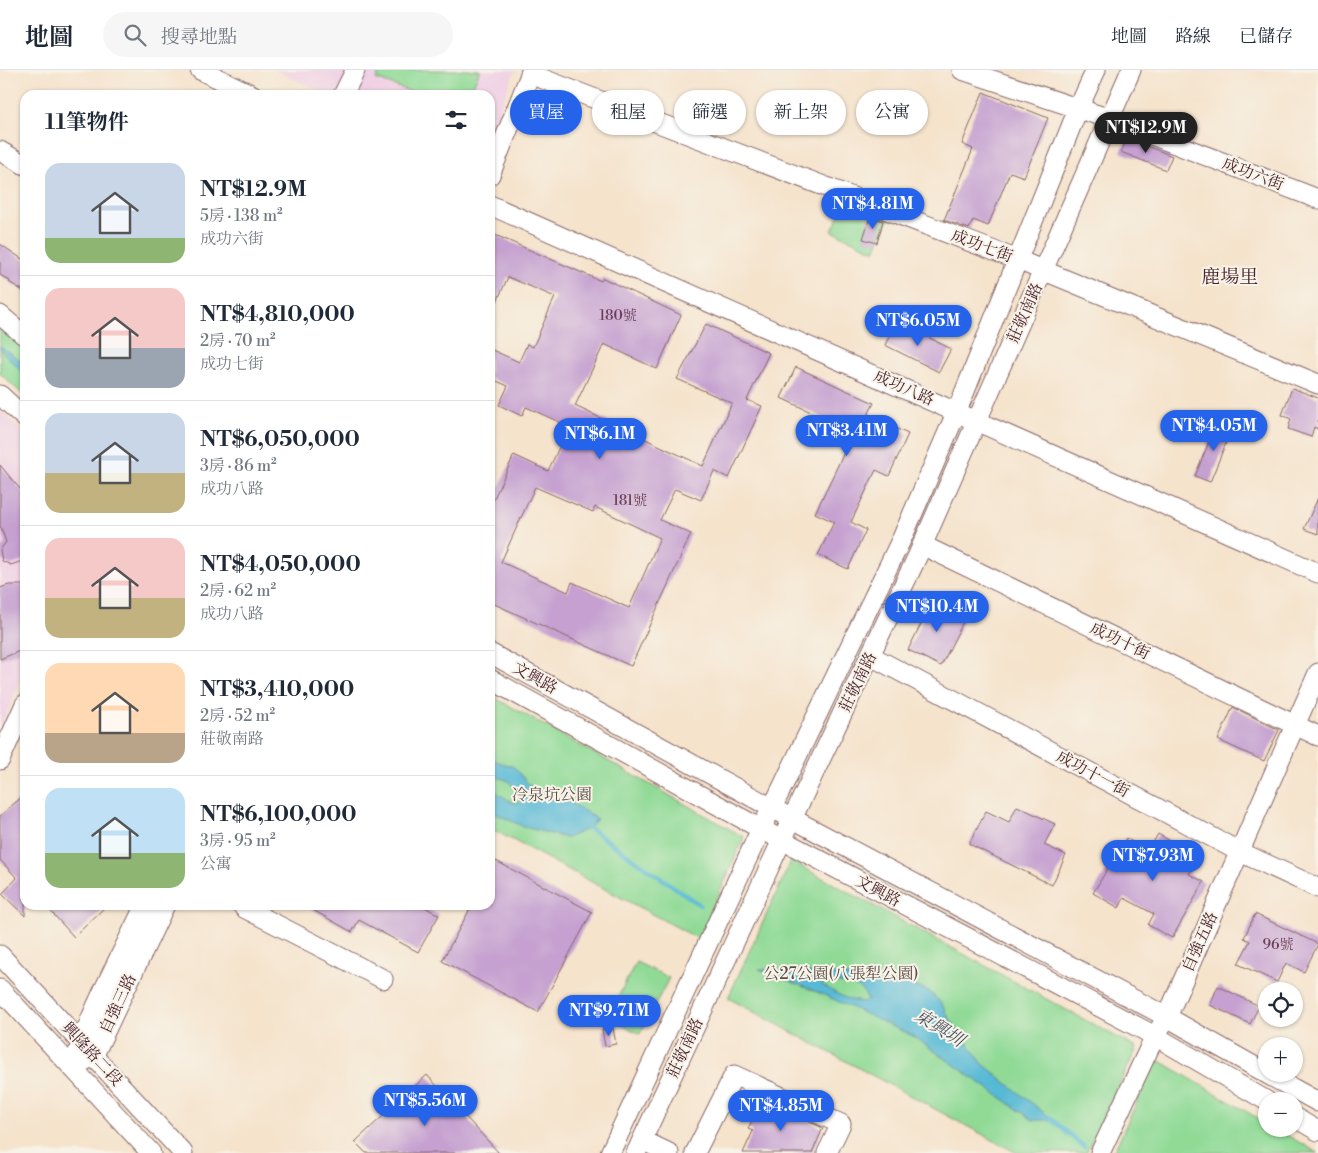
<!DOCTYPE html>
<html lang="zh-TW">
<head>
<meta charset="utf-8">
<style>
	:root { --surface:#fff; --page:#f6f6f7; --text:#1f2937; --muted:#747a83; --line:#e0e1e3; --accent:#2563eb }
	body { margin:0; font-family:"Libre Bodoni","Noto Serif TC",serif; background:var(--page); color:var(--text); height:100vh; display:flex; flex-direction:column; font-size:19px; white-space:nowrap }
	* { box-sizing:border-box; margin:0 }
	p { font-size:16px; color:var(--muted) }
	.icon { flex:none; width:28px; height:28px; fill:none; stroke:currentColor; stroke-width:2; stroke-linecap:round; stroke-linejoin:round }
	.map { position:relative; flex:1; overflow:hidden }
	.details { position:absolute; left:20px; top:20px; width:475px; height:820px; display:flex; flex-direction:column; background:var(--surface); border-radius:15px; box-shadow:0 1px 4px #0004 }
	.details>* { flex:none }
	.banner { position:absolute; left:510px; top:20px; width:475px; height:45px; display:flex; gap:10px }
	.controls { position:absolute; left:1258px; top:912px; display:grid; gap:10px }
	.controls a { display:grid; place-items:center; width:45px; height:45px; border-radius:50%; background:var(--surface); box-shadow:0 1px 4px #0004; font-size:25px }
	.price { position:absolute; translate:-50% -42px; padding:0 11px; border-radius:18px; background:var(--accent); color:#fff; font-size:16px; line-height:32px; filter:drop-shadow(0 1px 2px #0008) }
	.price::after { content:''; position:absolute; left:50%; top:30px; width:15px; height:11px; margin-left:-8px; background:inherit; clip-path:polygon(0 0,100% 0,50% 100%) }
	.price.selected { background:#222; color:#fff }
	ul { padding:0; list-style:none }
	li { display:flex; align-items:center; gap:15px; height:125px; padding:0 25px }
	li+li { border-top:1px solid var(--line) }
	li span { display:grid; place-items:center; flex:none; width:140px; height:100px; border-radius:15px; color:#555 }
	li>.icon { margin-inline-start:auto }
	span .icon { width:60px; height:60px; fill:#fffc; stroke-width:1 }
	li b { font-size:21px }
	h2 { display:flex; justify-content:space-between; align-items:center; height:60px; padding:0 25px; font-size:21px }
	.tag { padding:0 18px; border-radius:22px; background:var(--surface); box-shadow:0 1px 4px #0004; font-size:18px; line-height:45px }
	.tag.selected { background:var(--accent); color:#fff }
	header { display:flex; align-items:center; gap:30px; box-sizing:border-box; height:70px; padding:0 25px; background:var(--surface); border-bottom:1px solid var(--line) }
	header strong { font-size:24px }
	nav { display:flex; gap:28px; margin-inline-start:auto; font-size:18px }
	.search { width:350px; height:45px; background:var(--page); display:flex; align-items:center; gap:12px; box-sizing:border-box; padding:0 18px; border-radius:28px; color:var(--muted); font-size:19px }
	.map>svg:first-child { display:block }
	.built { fill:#f0d0e4 }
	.green { fill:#90da96; stroke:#6d7c60 }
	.water { fill:#56b9d5; stroke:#506c80; fill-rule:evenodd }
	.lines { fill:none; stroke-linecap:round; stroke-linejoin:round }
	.stream { stroke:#56b9d5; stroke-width:4.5 }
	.building { fill:#c5a0d0; fill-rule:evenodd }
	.minor-casing { stroke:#866463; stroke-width:21 }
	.minor { stroke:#fff; stroke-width:19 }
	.labels { text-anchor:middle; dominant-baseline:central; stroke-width:4; stroke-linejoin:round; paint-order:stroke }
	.number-label { font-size:14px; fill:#693f54 }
	.street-label { font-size:16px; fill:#4a1f2b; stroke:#f7f3e8 }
	.park-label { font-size:16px; fill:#5c4e46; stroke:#f7f3e8 }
	.water-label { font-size:18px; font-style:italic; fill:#4e5566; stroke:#f7f3e8 }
	.quarter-label { font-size:19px; fill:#4a1f2b; stroke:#f7f3e8 }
</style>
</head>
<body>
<header>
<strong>地圖</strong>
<div class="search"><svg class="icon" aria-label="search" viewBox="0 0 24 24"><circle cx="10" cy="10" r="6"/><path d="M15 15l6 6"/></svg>搜尋地點</div>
<nav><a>地圖</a><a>路線</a><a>已儲存</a></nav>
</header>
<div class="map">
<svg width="1318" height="1083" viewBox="0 0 1318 1083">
	<rect width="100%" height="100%" fill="#f7f3e8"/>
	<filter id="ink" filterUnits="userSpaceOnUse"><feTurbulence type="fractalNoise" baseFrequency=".02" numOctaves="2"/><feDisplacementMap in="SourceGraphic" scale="10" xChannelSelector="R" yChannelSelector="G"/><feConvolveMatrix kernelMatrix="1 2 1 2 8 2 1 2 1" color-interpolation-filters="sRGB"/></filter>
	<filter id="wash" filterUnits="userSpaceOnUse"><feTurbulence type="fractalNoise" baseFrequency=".0096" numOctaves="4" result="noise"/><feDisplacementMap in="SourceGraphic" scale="20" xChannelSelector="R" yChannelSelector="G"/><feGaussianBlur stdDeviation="1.12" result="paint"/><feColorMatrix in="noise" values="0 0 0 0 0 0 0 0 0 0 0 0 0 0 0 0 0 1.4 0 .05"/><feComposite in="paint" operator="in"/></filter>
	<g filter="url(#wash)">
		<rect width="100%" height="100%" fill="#f5e3cc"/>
		<g class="built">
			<polygon points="274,0 515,0 490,64 490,25 329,25"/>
			<polygon points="0,340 25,363 25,601 0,659"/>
		</g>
		<g class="green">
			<polygon points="380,0 480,0 469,25 420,25 376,9"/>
			<polygon points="848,127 890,146 875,181 832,161"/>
			<polygon points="0,251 25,273 25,327 0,303"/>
			<polygon points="490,625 744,767 699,869 490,758"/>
			<polygon points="791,791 1137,978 1086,1083 1017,1083 728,928"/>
			<polygon points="636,892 669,908 640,964 607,948"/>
			<polygon points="1157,989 1266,1053 1266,1059 1276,1059 1318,1083 1113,1083"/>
		</g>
		<g class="water">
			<polygon points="0,276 25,294 25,305 0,279"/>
			<path d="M490,689L514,697L531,717L558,725L597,749L589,758L567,768L524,757L490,741ZM497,707L509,711L522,728L520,732L513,733L490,718L491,708Z"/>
			<path d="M759,899L831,904L907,913L929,921L942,934L949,948L983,994L1053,1050H1033L913,966L822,924ZM825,912C840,913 863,912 868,931C851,934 836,923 822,915V913Z"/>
		</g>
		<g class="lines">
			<g class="stream">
				<polyline points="584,756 589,758 700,835"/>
				<polyline points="1049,1047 1084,1077"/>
			</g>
		</g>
		<g id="blocks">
			<g class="building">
				<polygon points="983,22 1048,48 1024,107 1010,102 988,156 973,150 969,159 944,150 973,79 962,74"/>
				<polygon points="1127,68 1172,86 1166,100 1121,82"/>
				<polygon points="870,147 883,151 877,173 863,169"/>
				<path d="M493,164L601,211L603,208L681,245L657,299L604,274L575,336L703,396L732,333L677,309L706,254L769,283L747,330L762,336L729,408L714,401L701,430L675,419L660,450L691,464L631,596L490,532V437L514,385L548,401L563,369L560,368L566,355L526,337L522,346L499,335L508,316L490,308V279L519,292L527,274L533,277L555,227L508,207L490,247V172ZM535,417L593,442L595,437L660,468L629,538L572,512L568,522L501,492Z"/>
				<polygon points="0,174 25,191 25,222 9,212 10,211 0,205"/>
				<polygon points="897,251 951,279 939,302 885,275"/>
				<polygon points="796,297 874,333 868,345 908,364 889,406 876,400 851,452 866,460 848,499 818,485 834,452 815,443 854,362 781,328"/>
				<polygon points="1292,318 1318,328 1318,359 1314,357 1311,367 1288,359 1291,349 1282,345"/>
				<polygon points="1217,352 1232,358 1210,412 1195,406"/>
				<polygon points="0,395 25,425 25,490 11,495 2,491 0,480 6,472 0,456"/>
				<polygon points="1318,428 1318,464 1304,459"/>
				<polygon points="9,515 25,515 25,579 0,589 0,518"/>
				<polygon points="933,530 966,546 941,596 908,580"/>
				<polygon points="1233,637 1279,660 1264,691 1218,670"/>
				<polygon points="25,724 25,846 2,824 17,808 0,790 0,746"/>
				<polygon points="1017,736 1055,754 1044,775 1066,785 1052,815 969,774 986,741 1009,752"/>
				<polygon points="1158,764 1199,787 1189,804 1204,812 1172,868 1148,855 1154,844 1124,828 1119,838 1093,823 1126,768 1148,781"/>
				<polygon points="496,791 592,842 538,942 442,891 472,835 490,835 490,802"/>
				<polygon points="45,835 107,835 74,867"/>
				<polygon points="304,835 421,835 439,845 418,882 359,850 352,862"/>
				<polygon points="1255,844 1318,874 1304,902 1286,893 1277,912 1238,894 1250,871 1244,868"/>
				<polygon points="1218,916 1259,936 1250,954 1210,935"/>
				<polygon points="613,958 616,974 605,976 602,960"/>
				<polygon points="427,1005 499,1083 366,1083 355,1072"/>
				<polygon points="761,1030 823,1058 812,1083 743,1083 753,1061 748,1059"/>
			</g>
		</g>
	</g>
	<g filter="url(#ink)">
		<use href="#blocks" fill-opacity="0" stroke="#866463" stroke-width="1"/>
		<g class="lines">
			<g class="minor-casing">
				<g id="minor">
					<polyline points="200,0 253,25"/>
					<polyline points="962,0 1110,49 1318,129"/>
					<polyline points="530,4 1018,190 1318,314"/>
					<polyline points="343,25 355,1"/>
					<polyline points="0,81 25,95"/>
					<polyline points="490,105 532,0"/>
					<polyline points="490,135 1318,503"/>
					<polyline points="0,245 25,266"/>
					<polyline points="0,325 25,348"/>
					<polyline points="922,475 1318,666"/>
					<polyline points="490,583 772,738 1167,947 1266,1003"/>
					<polyline points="871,586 1240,782 1318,818"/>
					<polyline points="490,609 761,759 1155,966 1267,1031"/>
					<polyline points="0,690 25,634"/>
					<path d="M145,835C120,888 90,941 73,998L94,985L165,835"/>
					<polyline points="242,835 244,838 383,909"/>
					<polyline points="0,885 183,1083"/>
					<polyline points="0,919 151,1083"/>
					<polyline points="1267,1004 1318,1032"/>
					<polyline points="1294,1047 1318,1061"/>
					<polyline points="642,1070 669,1083"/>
					<polyline points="610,1083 761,759 779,724 903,466 957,341 1078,39 1096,0"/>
					<polyline points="636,1083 782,770 918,485 1131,0"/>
					<polyline points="695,1083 734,1005 841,1054 827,1083"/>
					<polyline points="1100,1083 1155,966 1167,947 1318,603"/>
				</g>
			</g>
			<use href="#minor" class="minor"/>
		</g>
	</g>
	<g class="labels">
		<g class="number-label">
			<text x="618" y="246">180號</text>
			<text x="630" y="431">181號</text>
			<text x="1278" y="875">96號</text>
		</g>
		<g class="street-label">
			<text transform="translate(1253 104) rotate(21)">成功六街</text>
			<text transform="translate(982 176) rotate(21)">成功七街</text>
			<text transform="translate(1025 243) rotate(-66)">莊敬南路</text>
			<text transform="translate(904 318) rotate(24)">成功八路</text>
			<text transform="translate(1120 571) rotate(26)">成功十街</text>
			<text transform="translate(535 608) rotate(29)">文興路</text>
			<text transform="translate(858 612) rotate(-64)">莊敬南路</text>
			<text transform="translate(1093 704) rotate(28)">成功十一街</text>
			<text transform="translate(878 821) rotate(28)">文興路</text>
			<text transform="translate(1200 872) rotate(-66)">自強五路</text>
			<text transform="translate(118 934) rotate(-65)">自強三路</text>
			<text transform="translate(685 978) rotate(-65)">莊敬南路</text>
			<text transform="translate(92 984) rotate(47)">興隆路二段</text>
		</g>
		<g class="park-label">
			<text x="552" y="725">冷泉坑公園</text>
			<text x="841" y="904">公27公園(八張犁公園)</text>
		</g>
		<g class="water-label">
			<text transform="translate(939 958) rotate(32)">東興圳</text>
		</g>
		<g class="quarter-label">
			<text x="1230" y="207">鹿場里</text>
		</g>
	</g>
</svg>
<div class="controls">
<a><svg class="icon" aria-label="locate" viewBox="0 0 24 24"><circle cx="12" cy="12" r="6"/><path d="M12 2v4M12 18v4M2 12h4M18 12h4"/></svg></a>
<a>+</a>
<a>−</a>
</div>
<b class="price selected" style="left:1146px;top:84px">NT$12.9M</b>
<b class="price" style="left:873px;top:160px">NT$4.81M</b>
<b class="price" style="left:918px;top:277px">NT$6.05M</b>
<b class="price" style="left:1214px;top:382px">NT$4.05M</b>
<b class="price" style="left:847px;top:387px">NT$3.41M</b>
<b class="price" style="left:600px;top:390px">NT$6.1M</b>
<b class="price" style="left:937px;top:563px">NT$10.4M</b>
<b class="price" style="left:1153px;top:812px">NT$7.93M</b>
<b class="price" style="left:609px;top:967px">NT$9.71M</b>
<b class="price" style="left:425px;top:1057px">NT$5.56M</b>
<b class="price" style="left:781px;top:1062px">NT$4.85M</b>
<div class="banner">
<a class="tag selected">買屋</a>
<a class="tag">租屋</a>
<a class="tag">篩選</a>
<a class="tag">新上架</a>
<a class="tag">公寓</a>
</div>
<section class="details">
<h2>11筆物件<svg class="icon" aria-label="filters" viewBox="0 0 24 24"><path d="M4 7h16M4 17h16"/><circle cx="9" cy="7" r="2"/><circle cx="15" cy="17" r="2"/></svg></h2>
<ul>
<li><span style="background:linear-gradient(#c9d6e8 75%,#8fb573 0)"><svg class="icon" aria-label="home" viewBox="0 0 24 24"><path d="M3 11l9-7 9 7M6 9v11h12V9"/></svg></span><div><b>NT$12.9M</b><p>5房 · 138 m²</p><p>成功六街</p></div></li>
<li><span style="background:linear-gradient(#f6c9c9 60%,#9aa5b1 0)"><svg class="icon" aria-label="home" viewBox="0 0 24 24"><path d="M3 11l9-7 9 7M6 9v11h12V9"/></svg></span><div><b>NT$4,810,000</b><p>2房 · 70 m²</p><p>成功七街</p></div></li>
<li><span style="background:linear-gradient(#c9d6e8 60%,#c2b280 0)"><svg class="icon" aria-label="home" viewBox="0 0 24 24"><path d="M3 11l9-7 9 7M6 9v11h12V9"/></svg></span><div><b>NT$6,050,000</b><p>3房 · 86 m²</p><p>成功八路</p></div></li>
<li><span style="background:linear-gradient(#f6c9c9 60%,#c2b280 0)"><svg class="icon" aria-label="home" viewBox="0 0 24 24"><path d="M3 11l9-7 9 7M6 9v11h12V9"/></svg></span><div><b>NT$4,050,000</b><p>2房 · 62 m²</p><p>成功八路</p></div></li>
<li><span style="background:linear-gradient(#ffd9b3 70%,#b9a48a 0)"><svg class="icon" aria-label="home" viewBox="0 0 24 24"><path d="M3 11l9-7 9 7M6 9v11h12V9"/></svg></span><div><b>NT$3,410,000</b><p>2房 · 52 m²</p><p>莊敬南路</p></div></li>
<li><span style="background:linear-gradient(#bfe0f5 65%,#8fb573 0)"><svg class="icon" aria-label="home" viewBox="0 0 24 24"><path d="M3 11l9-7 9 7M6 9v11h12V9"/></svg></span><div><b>NT$6,100,000</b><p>3房 · 95 m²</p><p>公寓</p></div></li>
</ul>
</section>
</div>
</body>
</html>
